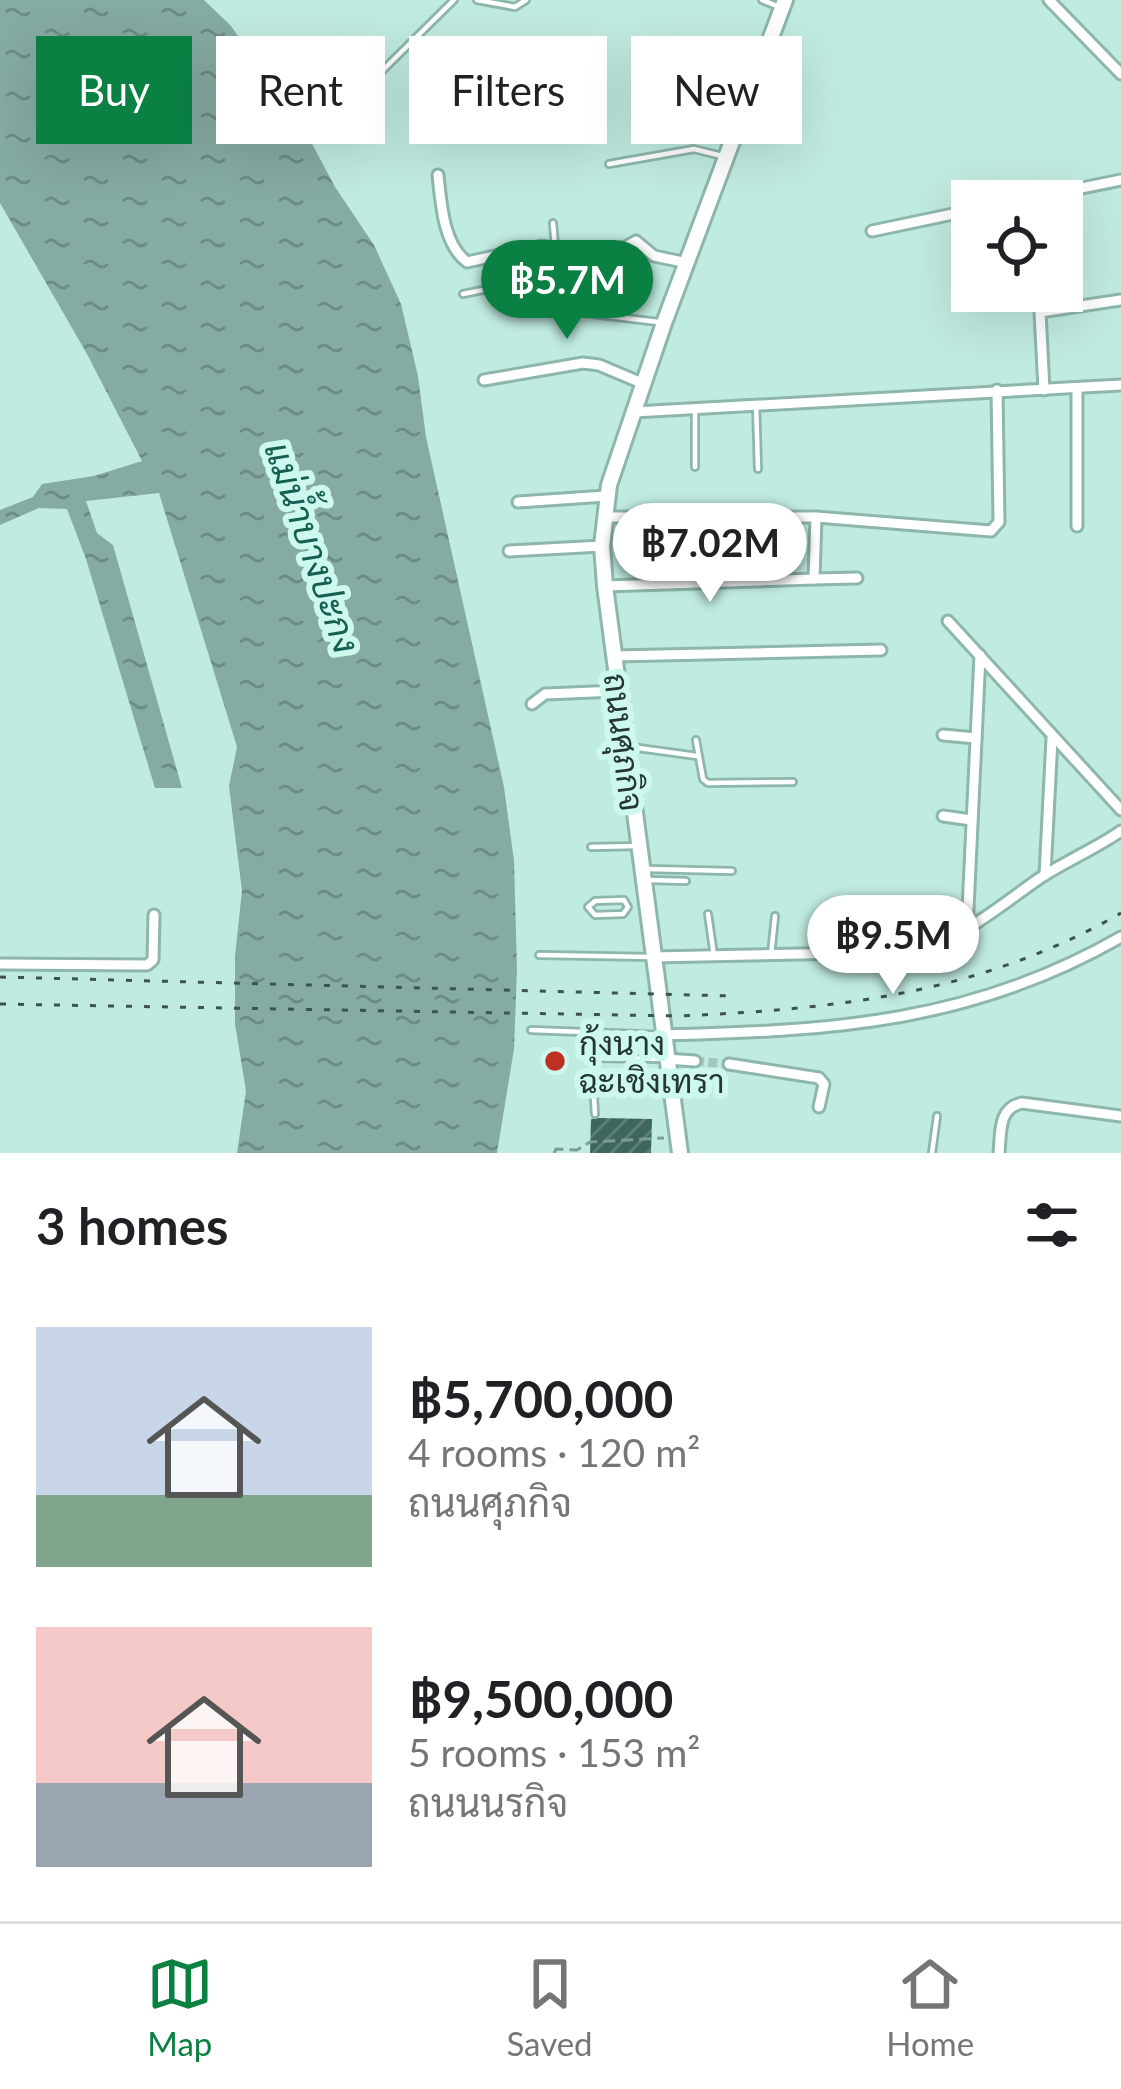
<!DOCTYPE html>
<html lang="en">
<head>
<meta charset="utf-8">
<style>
	:root { --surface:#fff; --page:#f6f6f6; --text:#202124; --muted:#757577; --line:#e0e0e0; --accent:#0b8043 }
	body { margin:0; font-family:Lato,Sarabun,sans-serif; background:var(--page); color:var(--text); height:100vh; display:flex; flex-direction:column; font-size:45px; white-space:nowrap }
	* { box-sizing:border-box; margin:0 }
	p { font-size:39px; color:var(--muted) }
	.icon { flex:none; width:66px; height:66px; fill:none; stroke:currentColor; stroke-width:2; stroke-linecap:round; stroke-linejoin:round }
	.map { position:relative; height:1153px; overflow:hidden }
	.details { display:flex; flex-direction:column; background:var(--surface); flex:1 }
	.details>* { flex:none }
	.guide { position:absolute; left:36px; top:36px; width:1050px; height:108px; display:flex; gap:24px }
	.buttons { position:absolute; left:951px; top:180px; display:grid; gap:24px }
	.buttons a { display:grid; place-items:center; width:132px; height:132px; border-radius:0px; background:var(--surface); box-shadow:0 12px 48px #0002; font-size:60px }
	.price { position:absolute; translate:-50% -102px; padding:0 27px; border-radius:42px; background:#fff; color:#222; font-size:39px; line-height:78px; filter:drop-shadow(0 3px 6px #0008) }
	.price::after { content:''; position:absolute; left:50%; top:72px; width:36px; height:27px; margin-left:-18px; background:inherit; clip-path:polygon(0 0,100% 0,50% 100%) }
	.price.selected { background:var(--accent); color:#fff }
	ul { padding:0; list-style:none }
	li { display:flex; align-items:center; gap:36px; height:300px; padding:0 36px }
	li span { display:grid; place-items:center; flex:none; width:336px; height:240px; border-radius:0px; color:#555 }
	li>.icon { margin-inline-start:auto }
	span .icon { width:144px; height:144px; fill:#fffc; stroke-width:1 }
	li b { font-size:51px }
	h2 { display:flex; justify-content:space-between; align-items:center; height:144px; padding:0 36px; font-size:51px }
	.pill { padding:0 42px; border-radius:0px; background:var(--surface); box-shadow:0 12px 48px #0002; font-size:42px; line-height:108px }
	.pill.selected { background:var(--accent); color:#fff }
	.tabs { display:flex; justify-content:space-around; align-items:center; height:168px; border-top:3px solid var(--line); background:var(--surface); font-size:33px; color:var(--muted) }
	.tabs a { display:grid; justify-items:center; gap:6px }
	.tabs .selected { color:var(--accent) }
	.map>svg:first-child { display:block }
	.water { fill:url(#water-ripples) }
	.building { fill:url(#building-hatch) }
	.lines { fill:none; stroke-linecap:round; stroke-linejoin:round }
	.minor-tunnel { stroke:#a1c7be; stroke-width:9; stroke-dasharray:9 4.5; stroke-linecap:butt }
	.service-casing { stroke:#8db6ad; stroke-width:10 }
	.minor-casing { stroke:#8db6ad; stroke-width:15 }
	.secondary-casing { stroke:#8db6ad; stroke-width:20 }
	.path { stroke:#7c9c95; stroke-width:3; stroke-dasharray:12 6; stroke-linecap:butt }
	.service { stroke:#fff; stroke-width:4.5 }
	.minor { stroke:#fff; stroke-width:9 }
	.secondary { stroke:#fff; stroke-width:14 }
	.rail { stroke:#3e534e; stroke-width:3; stroke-dasharray:6 12; stroke-linecap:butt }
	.poi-dot { fill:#bd3022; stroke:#cdf8ee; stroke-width:4.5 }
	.labels { text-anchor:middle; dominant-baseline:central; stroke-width:12; stroke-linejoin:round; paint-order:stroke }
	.street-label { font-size:33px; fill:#253632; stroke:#cdf8ee }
	.poi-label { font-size:33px; fill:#253632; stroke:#cdf8ee; text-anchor:start }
	.water-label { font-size:36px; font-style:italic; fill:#145e52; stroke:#cdf8ee }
</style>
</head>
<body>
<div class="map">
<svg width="1121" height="1153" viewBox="0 0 1121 1153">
	<defs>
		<pattern id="water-ripples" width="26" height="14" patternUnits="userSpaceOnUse" patternTransform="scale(3)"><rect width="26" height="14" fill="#86aba3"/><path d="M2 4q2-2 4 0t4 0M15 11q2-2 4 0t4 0" fill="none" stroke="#6d8c85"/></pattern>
		<pattern id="building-hatch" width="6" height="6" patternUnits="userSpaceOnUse" patternTransform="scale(3)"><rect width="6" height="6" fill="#3f665e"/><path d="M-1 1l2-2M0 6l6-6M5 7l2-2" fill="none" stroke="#5f7d77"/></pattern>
	</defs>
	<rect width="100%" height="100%" fill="#c0ebe1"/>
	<polygon class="water" points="0,0 204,0 231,26 309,138 335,187 374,245 401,304 418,376 426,437 504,787 514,861 517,969 514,1049 497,1153 237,1153 246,1091 235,1024 235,956 242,891 229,786 237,747 159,493 86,501 97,533 113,545 182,788 155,788 86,559 67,509 39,508 0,525 0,510 33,497 42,484 94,476 142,461 87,354 0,203"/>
	<polygon class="building" points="600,1118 652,1119 651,1153 590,1153 591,1119"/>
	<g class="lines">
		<polyline class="minor-tunnel" points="695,1061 729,1064"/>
		<g class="service-casing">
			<g id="service">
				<polyline points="477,0 515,7 526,0"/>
				<polyline points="762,0 777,6"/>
				<polyline points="381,72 454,0"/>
				<polyline points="609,164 694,149 722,156"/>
				<polyline points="553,223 555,246"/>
				<polyline points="463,294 537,279 543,282 553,306 559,310 658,322"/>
				<polyline points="756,404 758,469"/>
				<polyline points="695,467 695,408"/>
				<polyline points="696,740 703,779 708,783 793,782"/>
				<polyline points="631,747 697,756"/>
				<polyline points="591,847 638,846"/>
				<polyline points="648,869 732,871"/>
				<polyline points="649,880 686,881"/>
				<polygon points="624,900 628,907 623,914 595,915 588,907 595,901"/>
				<polyline points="708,914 714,956"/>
				<polyline points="539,955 652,957"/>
				<polyline points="771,955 775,916"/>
				<polyline points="531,1030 663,1035"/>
				<polyline points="590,1032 595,1114"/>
				<polyline points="592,1058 664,1059"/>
				<polyline points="932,1153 937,1116"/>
			</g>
		</g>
		<g class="minor-casing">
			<g id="minor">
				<polyline points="1049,0 1121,74"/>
				<path d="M438,175C441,203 443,244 467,262L541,246L606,258L636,241L654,256L688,263"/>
				<polyline points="1018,201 1121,180"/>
				<polyline points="872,231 972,210"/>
				<polyline points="484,380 583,363 599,365 644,384"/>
				<polyline points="1044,390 1040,312 1121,300"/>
				<polyline points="634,412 1121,385"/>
				<polyline points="518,502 606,496"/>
				<polyline points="604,517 816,517 991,531 999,522 997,390"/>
				<polyline points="816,517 814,579 857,578"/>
				<polyline points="1077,526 1077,389"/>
				<polyline points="509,551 602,546"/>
				<polyline points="605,586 814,579"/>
				<polyline points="948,621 1121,810"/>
				<polyline points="614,656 881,650"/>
				<polyline points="532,704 545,694 618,691"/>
				<polyline points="943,735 976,738"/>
				<polyline points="943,816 972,820"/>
				<polyline points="1045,875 1052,738"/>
				<polyline points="967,930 980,655"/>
				<path d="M652,957L903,952C958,944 995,909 1040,878C1066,861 1095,849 1121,831"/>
				<polyline points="0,964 147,965 153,960 154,915"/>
				<path d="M663,1035C832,1031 971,1023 1121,937"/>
				<polyline points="666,1059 695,1061"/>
				<polyline points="729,1064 819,1078 824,1084 819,1107"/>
				<path d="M999,1153C1001,1132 998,1108 1022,1103L1121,1116"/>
			</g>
		</g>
		<g class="secondary-casing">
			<polyline id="secondary" points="680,1153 605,586 602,546 609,485 664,323 785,0"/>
		</g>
		<polyline class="path" points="554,1153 556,1149 577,1150 590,1142 664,1138"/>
		<use href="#service" class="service"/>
		<use href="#minor" class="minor"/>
		<use href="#secondary" class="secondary"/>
		<g class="rail">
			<polyline points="0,977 732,996"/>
			<path d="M0,1004L679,1016C837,1009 980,994 1121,913"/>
		</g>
	</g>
	<circle class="poi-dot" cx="555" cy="1061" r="12"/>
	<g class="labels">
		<g class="street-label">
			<text transform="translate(625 742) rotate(83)">ถนนศุภกิจ</text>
		</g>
		<g class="poi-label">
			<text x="579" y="1042">กุ้งนาง<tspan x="579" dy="38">ฉะเชิงเทรา</tspan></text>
		</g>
		<g class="water-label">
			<text transform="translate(313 547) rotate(71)">แม่น้ำบางปะกง</text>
		</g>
	</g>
</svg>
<div class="buttons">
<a><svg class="icon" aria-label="locate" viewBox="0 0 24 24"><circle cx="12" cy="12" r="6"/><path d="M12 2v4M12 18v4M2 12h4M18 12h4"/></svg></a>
</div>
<b class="price selected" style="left:567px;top:342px">฿5.7M</b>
<b class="price" style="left:710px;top:605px">฿7.02M</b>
<b class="price" style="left:893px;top:997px">฿9.5M</b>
<div class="guide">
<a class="pill selected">Buy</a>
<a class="pill">Rent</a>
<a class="pill">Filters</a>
<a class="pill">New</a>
</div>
</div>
<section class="details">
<h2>3 homes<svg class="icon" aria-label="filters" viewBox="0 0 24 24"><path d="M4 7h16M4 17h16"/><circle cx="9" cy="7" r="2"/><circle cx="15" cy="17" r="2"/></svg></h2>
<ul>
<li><span style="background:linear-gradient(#c9d6e8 70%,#7fa58c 0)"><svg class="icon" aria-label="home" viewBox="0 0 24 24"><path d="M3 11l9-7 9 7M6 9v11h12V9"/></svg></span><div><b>฿5,700,000</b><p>4 rooms · 120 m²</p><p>ถนนศุภกิจ</p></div></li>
<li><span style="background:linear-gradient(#f6c9c9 65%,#9aa5b1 0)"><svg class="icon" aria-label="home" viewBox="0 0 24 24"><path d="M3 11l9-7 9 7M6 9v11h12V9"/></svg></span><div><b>฿9,500,000</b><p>5 rooms · 153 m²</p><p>ถนนนรกิจ</p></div></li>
</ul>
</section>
<nav class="tabs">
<a class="selected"><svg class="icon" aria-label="map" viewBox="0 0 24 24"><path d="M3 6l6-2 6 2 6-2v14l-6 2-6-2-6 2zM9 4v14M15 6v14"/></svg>Map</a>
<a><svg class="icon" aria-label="saved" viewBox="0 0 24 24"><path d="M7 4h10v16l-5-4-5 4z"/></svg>Saved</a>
<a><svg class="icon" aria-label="home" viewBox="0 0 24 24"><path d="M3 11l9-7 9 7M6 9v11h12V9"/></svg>Home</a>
</nav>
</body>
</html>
